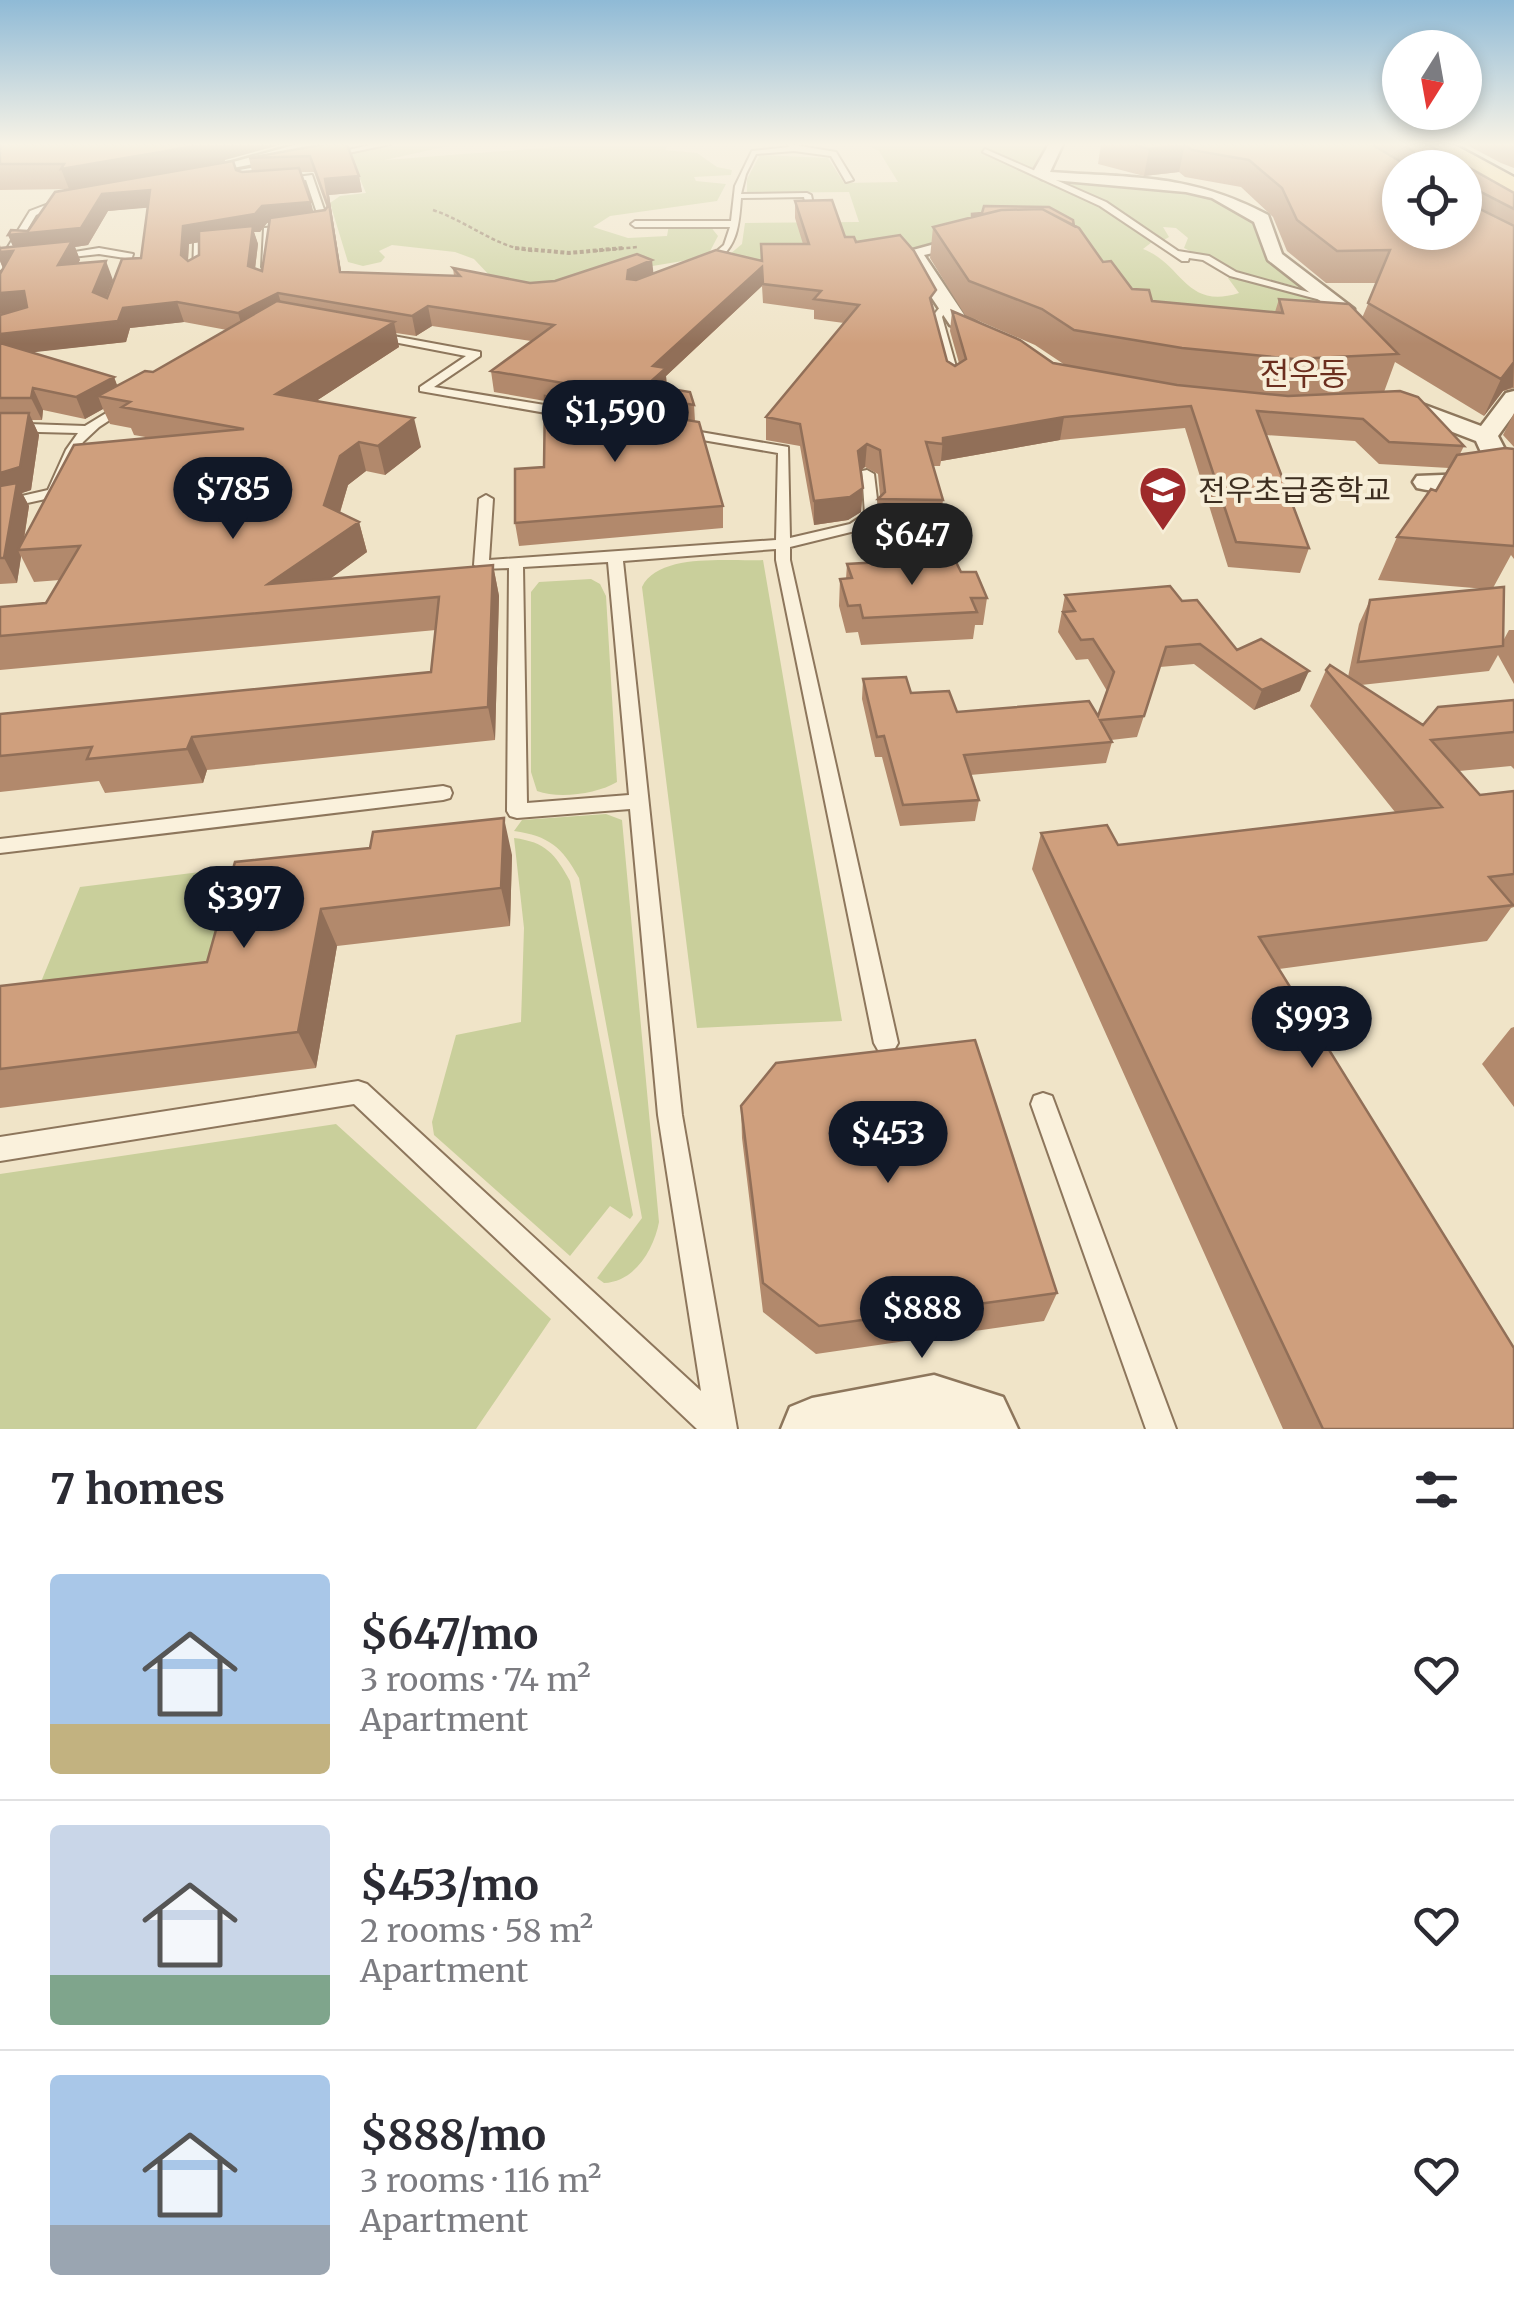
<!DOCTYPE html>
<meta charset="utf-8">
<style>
:root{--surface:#fff;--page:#f2f2f3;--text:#2b2b33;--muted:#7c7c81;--line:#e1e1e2;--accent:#111827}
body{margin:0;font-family:Merriweather,"Noto Sans KR",serif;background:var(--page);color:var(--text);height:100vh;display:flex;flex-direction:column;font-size:38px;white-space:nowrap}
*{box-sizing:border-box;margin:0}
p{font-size:32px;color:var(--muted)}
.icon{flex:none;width:55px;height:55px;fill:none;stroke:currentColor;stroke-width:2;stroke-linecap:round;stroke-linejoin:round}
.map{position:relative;height:1429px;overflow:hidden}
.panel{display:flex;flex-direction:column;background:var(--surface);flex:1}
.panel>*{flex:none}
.needle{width:65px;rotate:191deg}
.tools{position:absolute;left:1382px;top:30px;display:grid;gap:20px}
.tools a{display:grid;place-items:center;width:100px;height:100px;border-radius:50%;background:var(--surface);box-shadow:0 5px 15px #0003;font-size:50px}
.price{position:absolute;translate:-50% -85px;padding:0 22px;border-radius:35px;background:var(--accent);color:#fff;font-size:32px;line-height:65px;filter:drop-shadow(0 2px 5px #0008)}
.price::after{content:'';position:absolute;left:50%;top:60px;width:30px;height:22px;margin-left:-15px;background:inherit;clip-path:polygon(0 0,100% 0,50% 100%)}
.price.on{background:#222;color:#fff}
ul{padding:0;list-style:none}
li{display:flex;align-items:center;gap:30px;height:250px;padding:0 50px}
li+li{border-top:2px solid var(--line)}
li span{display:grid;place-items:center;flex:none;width:280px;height:200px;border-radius:10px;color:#555}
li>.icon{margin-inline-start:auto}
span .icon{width:120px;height:120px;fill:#fffc;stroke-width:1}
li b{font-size:42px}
h2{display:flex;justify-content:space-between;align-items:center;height:120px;padding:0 50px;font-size:42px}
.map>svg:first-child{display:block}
.green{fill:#c9cf9b}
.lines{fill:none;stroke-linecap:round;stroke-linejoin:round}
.service-casing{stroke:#8d765c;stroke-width:4}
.minor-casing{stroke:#8d765c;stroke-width:5}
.primary-casing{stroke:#5b4430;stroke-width:5}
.path-far1{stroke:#8d765c;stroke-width:2.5;stroke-dasharray:4 2.5;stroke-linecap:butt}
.path{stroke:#8d765c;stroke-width:4;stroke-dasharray:4 2.5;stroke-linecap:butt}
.service{fill:#faf1dc;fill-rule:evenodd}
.minor{fill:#faf1dc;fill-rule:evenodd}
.primary{fill:#f3d9a0;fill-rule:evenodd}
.wall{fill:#b2896c;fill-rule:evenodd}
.shaded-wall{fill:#916f58}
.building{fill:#cf9f7d;stroke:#916f58;stroke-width:2.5;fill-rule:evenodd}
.labels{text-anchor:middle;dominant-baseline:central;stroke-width:8;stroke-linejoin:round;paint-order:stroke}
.far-poi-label{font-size:30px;fill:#3d2e20;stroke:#f7eed8;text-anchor:start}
.far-quarter-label{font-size:32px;fill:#6b2e1e;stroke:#f7eed8}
</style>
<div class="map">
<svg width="1514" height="1429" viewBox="0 0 1514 1429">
<rect width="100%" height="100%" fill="#f0e4c8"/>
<!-- green -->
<path class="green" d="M406,144H457L385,160L595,144H668L665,150L697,153L717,167L732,170L731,175L694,177L696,181L726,184L717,201L610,216L593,227L628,238L667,236L669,225L710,226L718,236L707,257L628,270L557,294L490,276L474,259L455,252L392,245L379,251L385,257L381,262L363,266L348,262L330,203L340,196L366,193L351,158L306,160Z
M864,144H1051L1035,165L1040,180C1081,197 1119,212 1152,242L1143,249C1183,264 1185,310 1239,293L1228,278L1239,279L1331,302L1320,315L1168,316L1002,207C964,212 974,228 951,239C910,258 767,264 717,265L742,244L745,223L859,222L849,192L747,193V179L760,155L828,158L844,183L898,182L879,151Z
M1055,182L1127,183L1204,193L1256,218L1266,255L1311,290L1229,270L1184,248L1188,238L1176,228L1163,227L1169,237L1164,240L1118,210Z
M763,560L842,1021L697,1028L642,587C659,552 730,562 763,560Z
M591,579L600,584L606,596L617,782C597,794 559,799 537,791L531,772V592L539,582Z
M606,814L622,820L659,1222C654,1249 635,1282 604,1283L597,1278L642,1218L579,878C562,847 549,836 514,831L522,820Z
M514,838C546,842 555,854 570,881L633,1215L630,1219L610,1206L570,1256L434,1135L432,1122L456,1035L521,1022L524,928Z
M256,865L222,989L29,1011L80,887Z
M336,1124L551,1319L476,1429H0V1174Z"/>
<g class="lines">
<!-- service casing -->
<g class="service-casing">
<path id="service" d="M375,144H391L329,157L325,155Z
M788,144L836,152L853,180L846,182L831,156L794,151L756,154L746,174L741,194L807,193L811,195L813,204L806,206L804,197L741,198C739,227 737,251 709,265L704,262L724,245L730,227H635L631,224L635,221H731L735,186L752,151L789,147Z
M985,149L1106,202L1178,251L1209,256L1236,272L1337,300L1332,303L1230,276L1203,260L1189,258L1188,261H1182L1100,206L983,152Z
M277,163L274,167L216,177L212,175Z
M312,175L329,224L328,226L317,228L313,225L320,222L306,180L278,182L274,180Z
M59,200L66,202L36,215L5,267L0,270V260L30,211Z
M294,226V230L271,232L270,265L262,267L264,228Z
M223,240V244L201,246V274L193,276L194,242Z
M99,248L133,254L124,283L116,281L125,258L99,254L54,259L50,256Z
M945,301L950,304L942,317L960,381L954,384L948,381L932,317Z
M377,333L480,352V356L434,387L569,409L575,413L569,417L420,391V387L466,356L373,338V334Z
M121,404L131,406L99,427L83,442L59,496L0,509V501L48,490L66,450L78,433L0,431V423L85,426Z
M683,429L788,447L790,538L850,524L865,514L862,471L867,470L874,474L879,516L859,530L790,547V560L898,1043L894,1050L886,1053L878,1050L874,1043L776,560V549L623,561L682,1115L737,1429H697L354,1104L0,1161V1137L358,1081L367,1084L701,1391L658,1115L630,809L517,818L510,816L507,811L509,568L481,569L474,565L479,499L486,495L493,499L489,560L776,540L778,453L679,436L677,433ZM608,562L629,795L527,803L523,567Z
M443,786L450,788L452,793L450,798L443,800L0,853V839Z
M1043,1093L1052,1096L1055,1104L1176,1429H1146L1031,1104L1034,1096Z"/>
</g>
<!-- minor casing -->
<g class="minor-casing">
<path id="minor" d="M298,144H317L299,155L233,168L226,164Z
M1049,144H1063L1050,172C1135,178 1191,174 1268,215L1282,254L1354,309L1344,320L1301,325V317L1332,310L1268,260L1254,222L1212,198L1186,192L1042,179L1033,172Z
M975,233L984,238L981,242L924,255L965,316L996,334V342L989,344L950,325L902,253Z
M1514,391V414L1498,436L1511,461C1491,492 1451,496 1417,488L1413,482L1417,476L1467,474L1485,461L1476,441L1390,408V398H1406L1481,426L1506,393Z
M934,1375L1003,1397L1018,1429H781L790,1407L812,1398Z"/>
</g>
<!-- primary casing -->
<g class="primary-casing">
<path id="primary" d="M1425,144H1453L1514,177V194Z"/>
</g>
<!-- path-far1 -->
<path class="path-far1" d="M433,210C469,222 498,249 534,251
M594,251L638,247"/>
<!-- path -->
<path class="path" d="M515,248L569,253L623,248"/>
<!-- service -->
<use href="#service" class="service"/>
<!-- minor -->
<use href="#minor" class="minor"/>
<!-- primary -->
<use href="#primary" class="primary"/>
</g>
<!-- wall -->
<path class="wall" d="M0,144L225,160V162L236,170L242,172H252L249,158L311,147V144L359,176L362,192L329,195L341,272L454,276L453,268L530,283L653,274L761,261L803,244L795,218V201L845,237L856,242L933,309L947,361L955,366L959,363L950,331L952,311L1053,363L1065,365L1035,345L965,315L930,258L933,227L1074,226L1103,262L1132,289L1152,301L1275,312L1279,299L1362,318L1377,283H1326L1287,251L1273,217L1241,187L1185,177L1179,172L1144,176L1098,164L1101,144H1427L1514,193V388L1503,391L1484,416L1395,362L1384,392L1464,446L1460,454L1514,449V559L1511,555L1493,588L1503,641L1509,630H1514V684L1498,655L1489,671L1361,685L1423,725L1514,700V769L1511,766L1459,771L1480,795L1514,791V907L1511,908L1487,941L1279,969L1514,1429H1283L1032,869L1041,833L1118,845L1395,812L1310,706L1326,670L1348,677L1359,624L1370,600L1486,589L1378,580L1397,537L1436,491L1449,468L1379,464L1355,441L1266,435L1309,548L1300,573L1228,567L1185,428L1060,440L941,461L940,466H933L943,500L940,524L876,523L878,499L880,496L878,474L865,467L860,471L863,488L861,512L848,520L814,525L800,446L766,440V417L844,323L814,319V310L763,303L762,286L666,376L667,388L694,405L695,421L723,506V528L519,546L515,523L544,467L545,401L494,392L491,371L531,341L432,326L416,336L396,333L399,347L316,401L421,447L385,475L366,471L348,485L340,513L359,522L367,552L330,579L493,565L499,596L495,740L207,770L203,783L105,793L99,781L0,792V714L431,672L436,630L0,670V607L46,603L60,580L34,582L21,556L17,583L0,584V315L6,313L3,268L0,261V245L1,248L13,247L69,189L0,190ZM301,172H314L327,208L325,210L313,212ZM148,207L141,258L107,298H106L113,280L78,263L80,260L75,247L88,245L108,211ZM267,223H269L262,271L255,269L258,244L254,232H260ZM199,242V255L188,261L189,244ZM184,322L227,330L153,372L117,386L114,377L31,352L126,342L130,328ZM103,409L110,424L131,428L134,435L151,438L24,540L29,506L22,493L31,490L39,435L32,420H42L43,410L85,419Z
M1465,144H1514V168L1501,163Z
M1514,413V447L1503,435Z
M847,564L961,572L987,598L983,625H975L973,639L861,645L858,632L846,633L839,606L840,579H846Z
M1065,595L1182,601L1237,650L1300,691L1254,710L1194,664L1160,667L1137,737L1111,740L1112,742L1106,763L970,775L979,800L975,821L900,826L882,757H875L862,699L863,679L911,693L957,712L1098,716L1107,691L1088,659L1076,660L1058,632Z
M512,855L510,926L337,946L316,1068L0,1108V986L207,962L235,862Z
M1514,1027V1107L1482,1064L1511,1028Z
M741,1106L1057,1293L1044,1321L816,1354L763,1312L742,1138Z"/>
<!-- shaded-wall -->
<path class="shaded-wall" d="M207,144H283L225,160L224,167L71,194L61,169Z
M1185,145L1179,172L1144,176L1149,149Z
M359,176L362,192L329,195L344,291L340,272L325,179Z
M150,190L156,207L108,211L88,245L75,247L80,260L66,284L16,254L8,235L81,228L102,194Z
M311,202L315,219L267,223L260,232H254L258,244L253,285L248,266L252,233L189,244L187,274L181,255L183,226L262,206Z
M0,245V252L13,251L4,271L0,261Z
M652,260L654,278L630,289L627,279L628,270Z
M106,261L113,280L100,312L93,292Z
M762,267V286L666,376L667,389L647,385L653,366Z
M24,291L33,311L0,314V293Z
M278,293L284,312L244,333L238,313Z
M177,302L184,322L130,328L126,342L0,356V334L123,308Z
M428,306L432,326L416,336L412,316Z
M394,322L399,347L284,422L276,394Z
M1514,362L1513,387L1503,391L1484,416L1501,379Z
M114,377L122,398L98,396L103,409L85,419L76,397Z
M33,388L43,410L42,420L31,398Z
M29,413L39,435L31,490L22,493L29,506L22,550H18L21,557L17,583L4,558L0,500V473Z
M1064,417L1060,440L941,461L943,438Z
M414,418L421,447L385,475L378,446Z
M359,442L366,471L348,485L333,535L324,505L340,456Z
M867,444L865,467L856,474L858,451Z
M863,488L861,512L848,520L814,525V501Z
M359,522L367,552L287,610L268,584Z
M493,565L499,596L495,740L488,707Z
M1309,671L1300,691L1254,710L1262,690Z
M192,737L207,770L203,783L187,749Z
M504,818L512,855L510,926L501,888Z
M321,909L337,946L316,1068L298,1032Z"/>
<!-- building -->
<path class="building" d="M0,144H207L61,169L64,164H0Z
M325,144H347L359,176L325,179L340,272L460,276L453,268L530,283L555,281L637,254L652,260L628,270L627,279L636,280L716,250L762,261L761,244H809L795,201L832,200L845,237H854L856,242L900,235L914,251L936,290L930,298L947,361L955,366L966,359L952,311L1020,340L1053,363L1177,385L1288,396L1400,391L1418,397L1464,446L1389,442L1363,419L1257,411L1309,548L1236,542L1191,406L1064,417L943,438V444L926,442L943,500L878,499L885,492L880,450L867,444L858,451L863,488L850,497L814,501L800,424L766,417L859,305L814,299L821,291L763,284L762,267L653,366L666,368L647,385L690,392L694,405L491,371L554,325L428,306L412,316L278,293L238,313L177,302L123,308L118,321L0,334V315L27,307L24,291L0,293V274L13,251L0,252V248L72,241L58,265L106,261L93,292L107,298L122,259L141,258L150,190L102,194L81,228L8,235L11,230L28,231L55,192L233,161L236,170L242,172L299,168L311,202L262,206L255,214L183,226L181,255L188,261L199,255V231L253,226L248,266L262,271L270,218L325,210L328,206L310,156L249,158Z
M1130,144H1371L1408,166H1413L1414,152L1401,144H1427L1514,193V209L1475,189L1472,205L1514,226V362L1501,379L1368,303L1390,250L1337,251L1297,220L1282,188L1249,160L1192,150L1185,145L1149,149ZM1400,168H1465V232H1400Z
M984,206L1049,207L1073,220L1074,226L1042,209L1001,210L972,217V214L982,213Z
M1042,209L1079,228L1103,262L1111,261L1132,289L1149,290L1152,301L1283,313L1279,299L1349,304L1398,354L1294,359L1182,348L1074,330L1042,309L969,281L933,227L1001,210Z
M277,301L394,322L276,394L414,418L378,446L359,442L340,456L324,505L359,522L268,584L493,565L488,707L192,737L187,749L87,759L92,747L0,756V714L431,672L439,597L0,636V607L46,603L80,546L18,550L74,445L244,429L122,407L130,402L98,396L145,371L153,372Z
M0,343L114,377L76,397L33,388L31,398H0Z
M545,396L699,422L723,506L515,523V469L544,467Z
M0,413H29L20,467L0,473Z
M1505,448L1514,449V546L1397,537L1431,489L1436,491L1457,455Z
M17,483L4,558H0V486Z
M954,558L961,572H976L987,598H971L977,612L863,618L860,605L848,606L840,579L852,578L847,564Z
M1170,586L1182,601L1197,600L1237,650L1261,639L1309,671L1262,690L1200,644L1166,647L1144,716L1100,720L1112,742L964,755L979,800L903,805L884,736L877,737L863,679L906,677L911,693L949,691L957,712L1089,701L1098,716L1114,672L1093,639L1081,640L1063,612L1075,611L1065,595Z
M1504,587L1503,646L1358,662L1370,600Z
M1330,665L1423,725L1438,707L1514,700V732L1431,740L1480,795L1514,791V874L1489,877L1513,905L1259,937L1514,1348V1429H1323L1041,833L1107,825L1118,845L1442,807L1326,670Z
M504,818L501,888L321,909L298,1032L0,1069V986L207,962L235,862L370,848L373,832Z
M975,1040L1057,1293L819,1326L763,1283L741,1106L776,1063Z"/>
<!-- sky -->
<linearGradient id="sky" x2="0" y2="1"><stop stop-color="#8fbad6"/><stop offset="0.42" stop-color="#f8f3e6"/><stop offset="1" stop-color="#f8f3e6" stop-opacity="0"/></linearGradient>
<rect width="1514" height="344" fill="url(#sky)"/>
<!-- icons -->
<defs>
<g id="school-pin" transform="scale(2.5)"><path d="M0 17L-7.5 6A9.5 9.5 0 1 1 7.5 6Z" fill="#9e2a2b" stroke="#f7eed8"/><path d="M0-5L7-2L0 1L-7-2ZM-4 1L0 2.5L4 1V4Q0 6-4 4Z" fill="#fff"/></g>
</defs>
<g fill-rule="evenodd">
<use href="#school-pin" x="1163" y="490"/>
</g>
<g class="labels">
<!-- far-poi labels -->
<g class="far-poi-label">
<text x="1198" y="490">전우초급중학교</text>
</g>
<!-- far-quarter labels -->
<g class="far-quarter-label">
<text x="1304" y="374">전우동</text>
</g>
</g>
</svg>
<div class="tools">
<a><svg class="needle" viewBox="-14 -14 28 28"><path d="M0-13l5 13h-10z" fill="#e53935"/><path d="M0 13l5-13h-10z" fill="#7c7c81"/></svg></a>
<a><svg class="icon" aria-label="locate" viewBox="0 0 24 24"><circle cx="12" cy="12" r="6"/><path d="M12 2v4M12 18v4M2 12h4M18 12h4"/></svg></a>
</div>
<b class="price" style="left:615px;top:465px">$1,590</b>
<b class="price" style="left:233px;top:542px">$785</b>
<b class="price on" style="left:912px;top:588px">$647</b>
<b class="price" style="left:244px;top:951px">$397</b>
<b class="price" style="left:1312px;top:1071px">$993</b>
<b class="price" style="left:888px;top:1186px">$453</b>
<b class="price" style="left:922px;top:1361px">$888</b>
</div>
<section class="panel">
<h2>7 homes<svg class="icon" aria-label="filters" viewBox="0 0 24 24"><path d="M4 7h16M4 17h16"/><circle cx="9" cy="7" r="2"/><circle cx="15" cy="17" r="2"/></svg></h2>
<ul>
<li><span style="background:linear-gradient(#a9c7e8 75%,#c2b280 0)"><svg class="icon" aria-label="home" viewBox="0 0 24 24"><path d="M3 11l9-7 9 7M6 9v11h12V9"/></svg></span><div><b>$647/mo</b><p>3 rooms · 74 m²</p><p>Apartment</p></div><svg class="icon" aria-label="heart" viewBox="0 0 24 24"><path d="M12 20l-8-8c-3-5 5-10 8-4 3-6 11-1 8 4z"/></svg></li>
<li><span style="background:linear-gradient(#c9d6e8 75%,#7fa58c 0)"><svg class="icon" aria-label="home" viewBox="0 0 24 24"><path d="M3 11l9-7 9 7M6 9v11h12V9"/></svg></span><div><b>$453/mo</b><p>2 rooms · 58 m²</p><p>Apartment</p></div><svg class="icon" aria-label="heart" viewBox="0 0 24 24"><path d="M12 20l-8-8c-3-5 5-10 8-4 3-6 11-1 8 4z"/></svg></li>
<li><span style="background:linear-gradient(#a9c7e8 75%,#9aa5b1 0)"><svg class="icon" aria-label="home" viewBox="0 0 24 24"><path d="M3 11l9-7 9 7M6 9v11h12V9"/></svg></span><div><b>$888/mo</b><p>3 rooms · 116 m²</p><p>Apartment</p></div><svg class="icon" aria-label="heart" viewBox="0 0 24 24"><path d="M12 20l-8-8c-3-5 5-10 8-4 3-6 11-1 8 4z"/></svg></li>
</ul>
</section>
